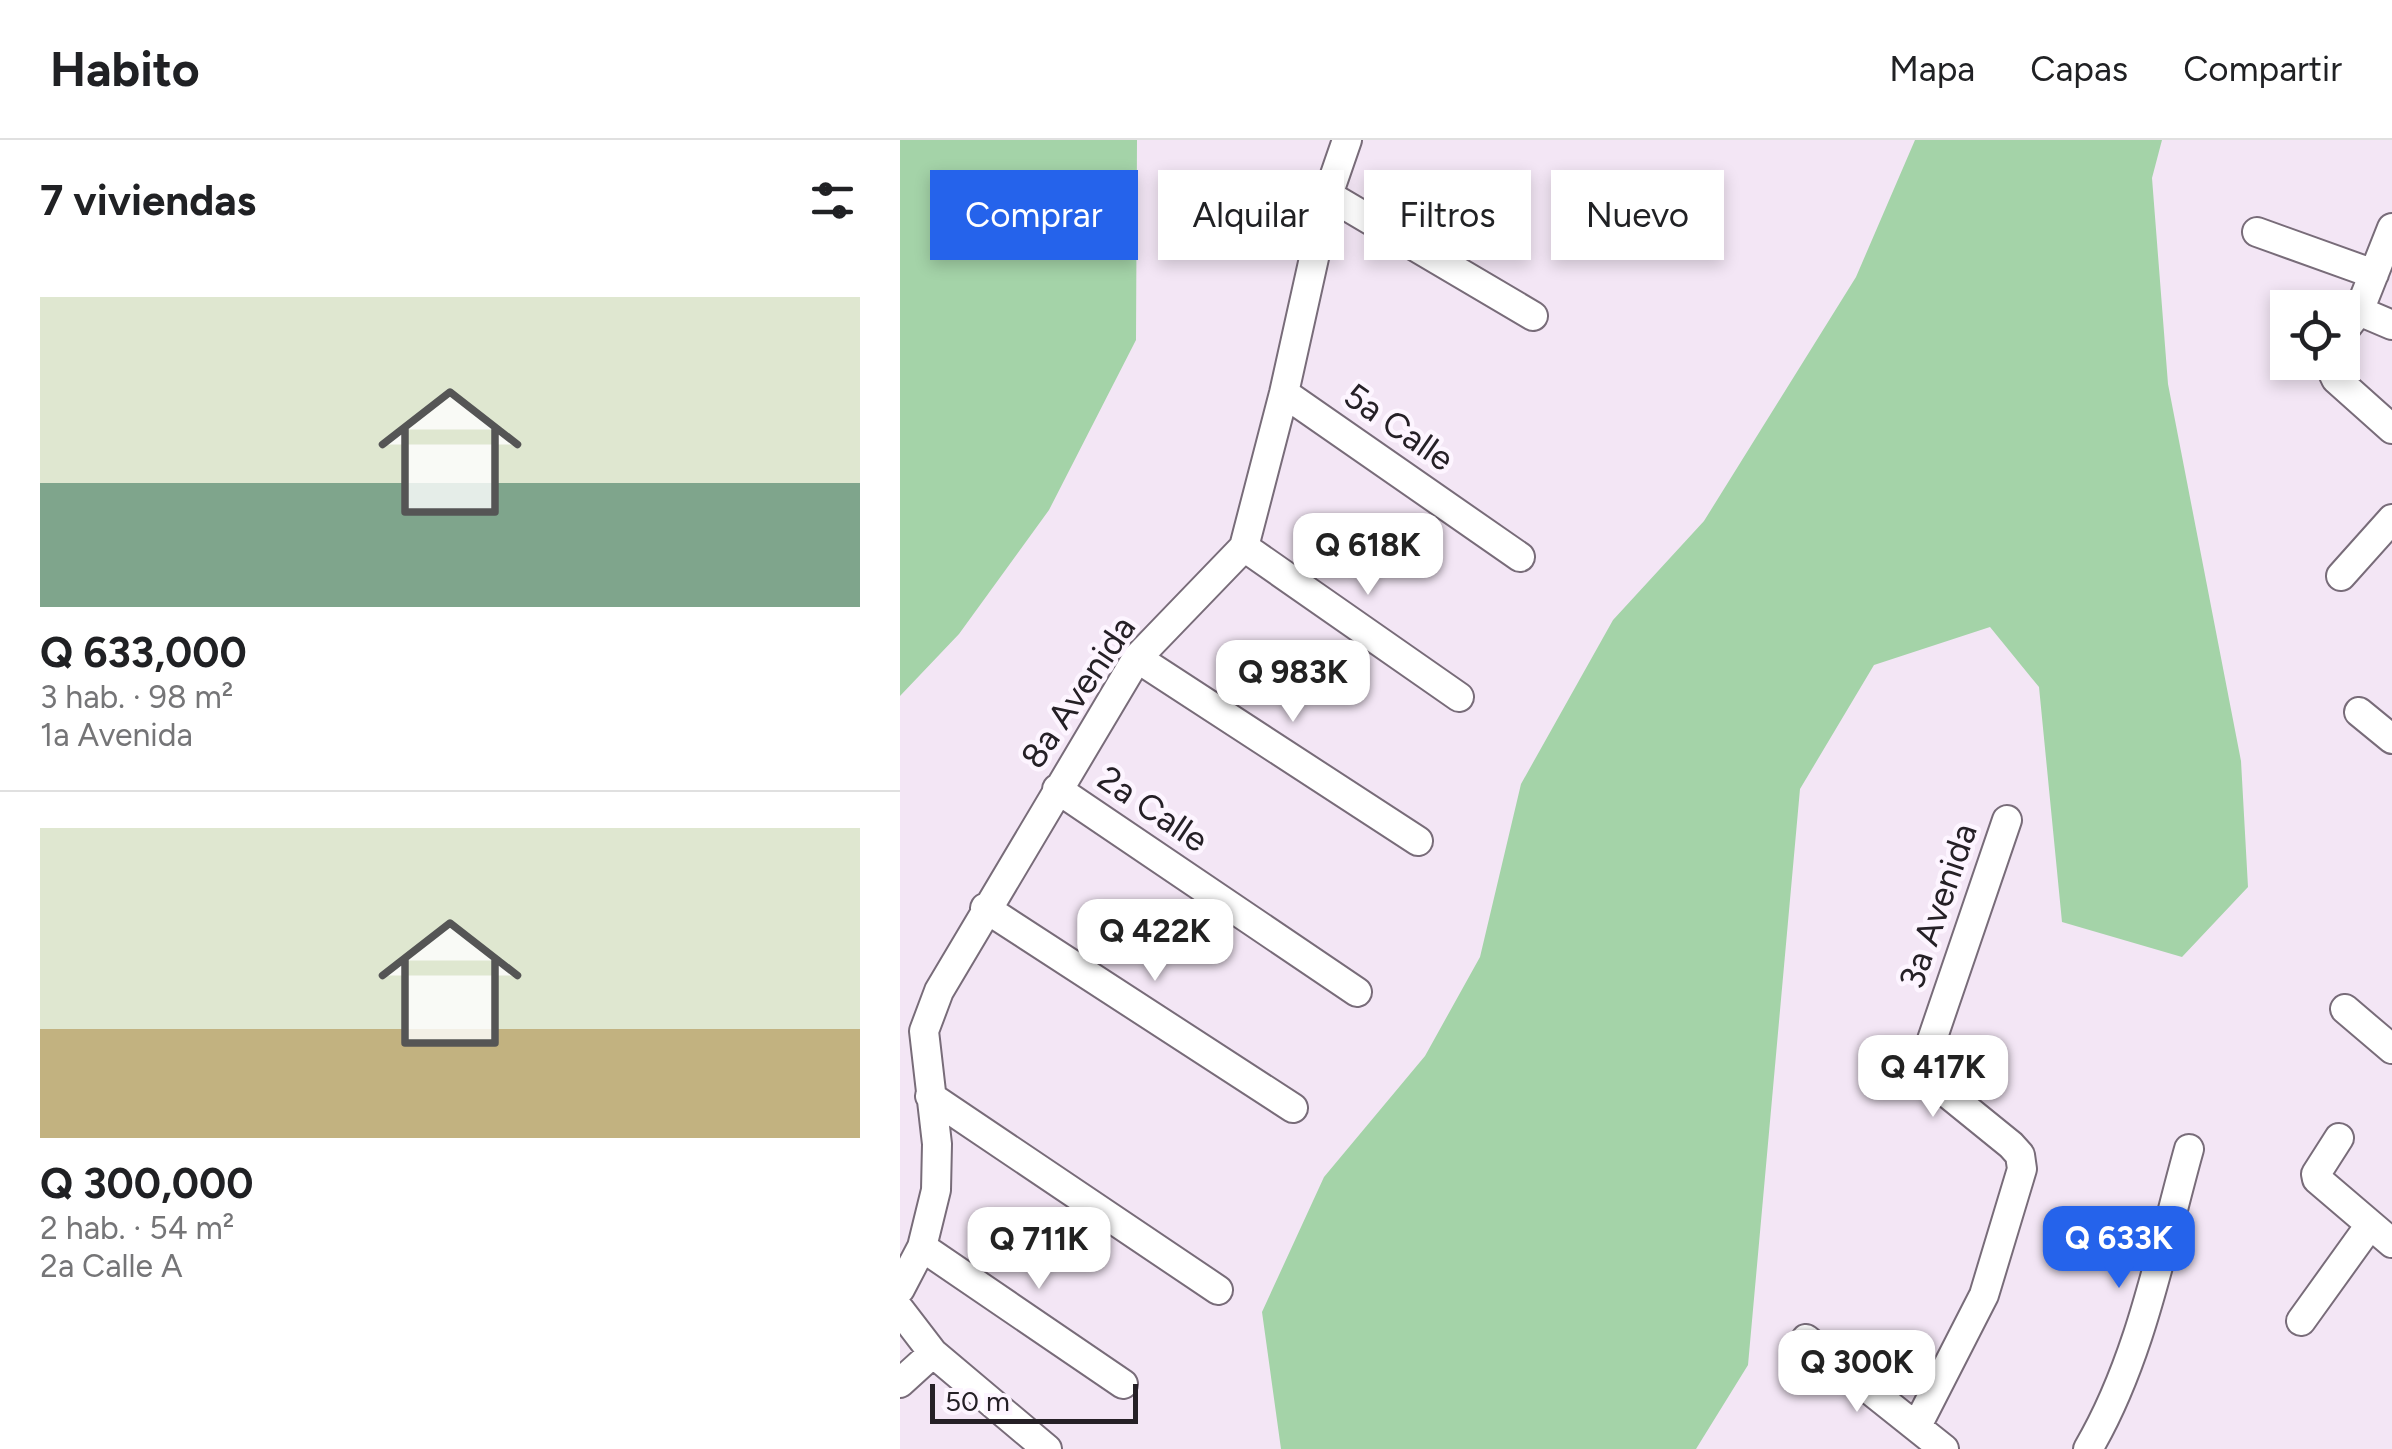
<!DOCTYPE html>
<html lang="es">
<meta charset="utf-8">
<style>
:root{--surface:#fff;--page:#f2f2f2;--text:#202124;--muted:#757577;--line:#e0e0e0;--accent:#2563eb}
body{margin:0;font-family:Figtree,sans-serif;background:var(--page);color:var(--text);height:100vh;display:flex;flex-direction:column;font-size:38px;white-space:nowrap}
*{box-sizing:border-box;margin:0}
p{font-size:32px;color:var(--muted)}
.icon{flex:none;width:55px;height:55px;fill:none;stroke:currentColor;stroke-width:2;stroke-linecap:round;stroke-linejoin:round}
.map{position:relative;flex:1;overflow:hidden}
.side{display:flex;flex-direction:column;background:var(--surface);width:900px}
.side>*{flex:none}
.guide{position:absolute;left:30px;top:30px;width:950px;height:90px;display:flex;gap:20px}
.buttons{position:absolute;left:1370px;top:150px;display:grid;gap:20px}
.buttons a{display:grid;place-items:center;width:90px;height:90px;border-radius:0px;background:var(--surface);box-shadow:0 5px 15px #0003;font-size:50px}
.scale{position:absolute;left:30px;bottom:25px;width:208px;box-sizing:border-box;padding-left:10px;border:5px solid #252026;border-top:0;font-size:28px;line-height:35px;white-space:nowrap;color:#252026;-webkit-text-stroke:8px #fdf5ff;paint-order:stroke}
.price{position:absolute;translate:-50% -85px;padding:0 22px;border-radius:20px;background:#fff;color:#222;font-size:32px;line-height:65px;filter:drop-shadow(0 2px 5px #0008)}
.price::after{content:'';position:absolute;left:50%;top:60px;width:30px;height:22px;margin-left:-15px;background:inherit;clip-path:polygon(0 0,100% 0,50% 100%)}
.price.active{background:var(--accent);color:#fff}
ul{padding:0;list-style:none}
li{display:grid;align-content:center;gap:20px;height:530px;padding:0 40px}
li+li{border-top:2px solid var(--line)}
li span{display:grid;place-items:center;height:310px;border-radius:0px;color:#555}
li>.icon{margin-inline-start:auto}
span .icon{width:180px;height:180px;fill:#fffc;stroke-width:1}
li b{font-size:42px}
h2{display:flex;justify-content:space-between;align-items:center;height:120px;padding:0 40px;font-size:42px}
.pill{padding:0 35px;border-radius:0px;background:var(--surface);box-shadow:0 5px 15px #0003;font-size:35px;line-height:90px}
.pill.active{background:var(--accent);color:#fff}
header{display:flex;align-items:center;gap:60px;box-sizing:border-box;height:140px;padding:0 50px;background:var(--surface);border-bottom:2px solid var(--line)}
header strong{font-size:48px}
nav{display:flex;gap:55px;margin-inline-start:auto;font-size:35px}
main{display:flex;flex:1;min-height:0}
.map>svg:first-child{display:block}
.green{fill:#a4d3a8}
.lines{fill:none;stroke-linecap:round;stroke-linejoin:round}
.minor-casing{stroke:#786c79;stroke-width:32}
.minor{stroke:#fff;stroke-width:28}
.labels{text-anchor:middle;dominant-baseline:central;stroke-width:9;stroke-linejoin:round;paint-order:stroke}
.street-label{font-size:35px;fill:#252026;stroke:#fdf5ff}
</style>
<header>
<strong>Habito</strong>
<nav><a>Mapa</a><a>Capas</a><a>Compartir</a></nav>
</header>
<main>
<section class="side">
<h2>7 viviendas<svg class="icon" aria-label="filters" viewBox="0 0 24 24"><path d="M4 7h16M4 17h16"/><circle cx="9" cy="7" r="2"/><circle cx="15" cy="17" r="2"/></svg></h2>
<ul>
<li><span style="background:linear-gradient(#dfe7d0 60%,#7fa58c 0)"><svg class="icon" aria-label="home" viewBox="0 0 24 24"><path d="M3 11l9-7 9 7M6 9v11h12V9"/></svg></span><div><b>Q 633,000</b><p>3 hab. · 98 m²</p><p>1a Avenida</p></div></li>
<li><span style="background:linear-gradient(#dfe7d0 65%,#c2b280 0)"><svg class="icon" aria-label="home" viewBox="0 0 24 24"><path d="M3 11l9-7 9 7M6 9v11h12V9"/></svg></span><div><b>Q 300,000</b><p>2 hab. · 54 m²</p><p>2a Calle A</p></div></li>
</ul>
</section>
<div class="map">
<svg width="1492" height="1309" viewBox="0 0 1492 1309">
<rect width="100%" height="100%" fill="#f3e6f5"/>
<!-- green -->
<path class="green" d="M0,0H237L236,200L149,370L59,494L0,556Z
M1015,0H1262L1252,38L1268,244L1341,621L1348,747L1282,817L1162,782L1139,547L1090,487L974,525L900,649L848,1225L796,1309H381L362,1172L424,1037L525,916L580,817L621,644L713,480L804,381L956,137Z"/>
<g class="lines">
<!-- minor casing -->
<g class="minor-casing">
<path id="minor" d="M428,55L633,176
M1357,92L1474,134
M1459,171L1492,185
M1442,193L1459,171L1492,88
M1428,222L1436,239L1492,289
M384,253L620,417
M344,407L559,557
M1441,436L1492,379
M237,518L518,701
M1459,572L1492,599
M157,649L457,852
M85,768L393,968
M1445,869L1492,909
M30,956L318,1150
M1439,998L1416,1034L1417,1039L1492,1103
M22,1107L223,1244
M0,1149L22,1107L36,1050L37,1004L24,891L39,851L237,518L344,407L384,253L428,55L447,0
M0,1170L33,1213L147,1309
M1401,1181L1470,1085
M906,1199L1044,1309
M0,1243L33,1213
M1017,1286L1084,1155L1122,1029L1120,1015L1111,1005L1021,932L1107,680
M1188,1309C1241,1219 1261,1109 1289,1009"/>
</g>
<!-- minor -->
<use href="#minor" class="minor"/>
</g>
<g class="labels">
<!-- street labels -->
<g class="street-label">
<text transform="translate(499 287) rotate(35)">5a Calle</text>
<text transform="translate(178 552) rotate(-56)">8a Avenida</text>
<text transform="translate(253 669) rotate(34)">2a Calle</text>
<text transform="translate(1038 766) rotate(-71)">3a Avenida</text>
</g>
</g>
</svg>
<div class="buttons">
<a><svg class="icon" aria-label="locate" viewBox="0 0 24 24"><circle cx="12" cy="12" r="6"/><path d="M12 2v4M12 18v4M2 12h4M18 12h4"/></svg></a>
</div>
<div class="scale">50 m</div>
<b class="price" style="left:468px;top:458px">Q 618K</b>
<b class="price" style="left:393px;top:585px">Q 983K</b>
<b class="price" style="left:255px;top:844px">Q 422K</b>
<b class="price" style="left:1033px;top:980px">Q 417K</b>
<b class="price active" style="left:1219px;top:1151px">Q 633K</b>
<b class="price" style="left:139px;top:1152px">Q 711K</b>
<b class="price" style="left:957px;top:1275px">Q 300K</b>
<div class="guide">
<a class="pill active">Comprar</a>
<a class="pill">Alquilar</a>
<a class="pill">Filtros</a>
<a class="pill">Nuevo</a>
</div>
</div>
</main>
